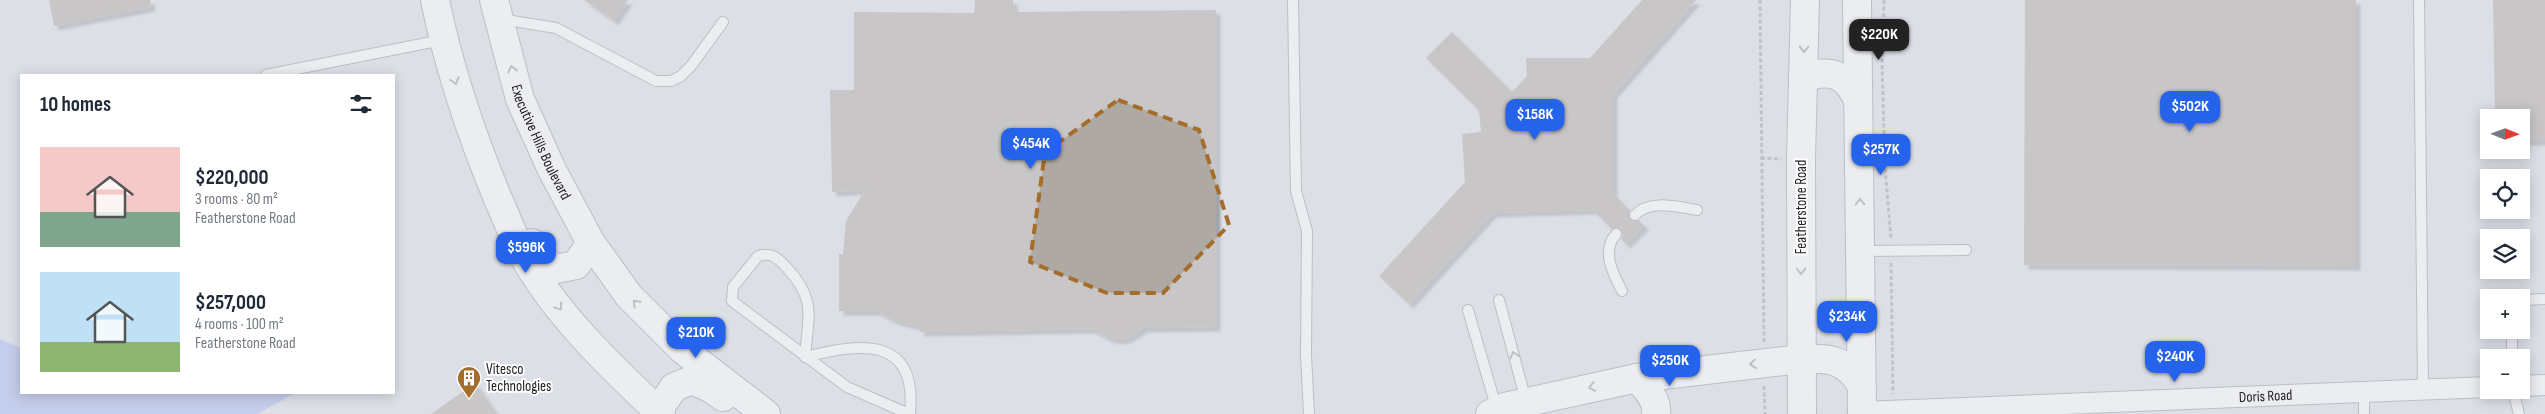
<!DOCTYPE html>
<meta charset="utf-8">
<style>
:root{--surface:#fff;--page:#f6f6f7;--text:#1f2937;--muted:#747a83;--accent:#2563eb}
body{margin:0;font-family:"Sofia Sans Condensed",sans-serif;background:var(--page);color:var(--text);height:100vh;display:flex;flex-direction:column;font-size:19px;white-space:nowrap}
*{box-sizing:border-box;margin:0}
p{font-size:16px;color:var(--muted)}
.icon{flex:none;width:28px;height:28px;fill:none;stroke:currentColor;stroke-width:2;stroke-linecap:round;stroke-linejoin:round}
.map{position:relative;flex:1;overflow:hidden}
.drawer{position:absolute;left:20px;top:74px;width:375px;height:320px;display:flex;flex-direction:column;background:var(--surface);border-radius:0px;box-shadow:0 2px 12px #0003}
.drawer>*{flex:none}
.needle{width:32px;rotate:91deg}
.buttons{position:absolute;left:2480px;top:109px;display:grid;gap:10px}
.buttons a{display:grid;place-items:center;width:50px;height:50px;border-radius:0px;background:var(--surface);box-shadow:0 2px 12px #0003;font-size:25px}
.price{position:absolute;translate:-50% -42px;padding:0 11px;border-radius:10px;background:var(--accent);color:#fff;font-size:16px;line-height:32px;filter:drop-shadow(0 1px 2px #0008)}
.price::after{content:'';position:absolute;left:50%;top:30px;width:15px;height:11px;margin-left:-8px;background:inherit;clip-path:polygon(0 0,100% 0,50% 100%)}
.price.active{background:#222;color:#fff}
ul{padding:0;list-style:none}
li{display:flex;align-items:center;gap:15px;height:125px;padding:0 20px}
li span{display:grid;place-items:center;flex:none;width:140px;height:100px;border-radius:0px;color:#555}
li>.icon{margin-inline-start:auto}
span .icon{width:60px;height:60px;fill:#fffc;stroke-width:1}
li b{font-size:21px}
h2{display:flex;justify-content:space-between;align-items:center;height:60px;padding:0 20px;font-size:21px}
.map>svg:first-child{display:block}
.green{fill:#a8b9f4}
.building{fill:#afa9a3;filter:url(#shadow)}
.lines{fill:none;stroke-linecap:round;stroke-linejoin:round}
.lane-casing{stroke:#96989f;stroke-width:12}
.street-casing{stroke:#96989f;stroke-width:22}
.secondary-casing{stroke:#96989f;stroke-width:30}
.path{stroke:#9fa1a7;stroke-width:3;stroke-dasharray:4 2.5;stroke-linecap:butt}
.lane{stroke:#fff;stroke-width:10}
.street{stroke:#fff;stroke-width:20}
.secondary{stroke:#fff;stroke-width:28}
.oneway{stroke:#9c9c9d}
.marked{fill:none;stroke:#a56d2a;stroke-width:4;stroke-dasharray:10 6;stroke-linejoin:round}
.labels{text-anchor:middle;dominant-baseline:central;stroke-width:4;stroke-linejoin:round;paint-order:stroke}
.street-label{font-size:15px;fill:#222326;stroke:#fff}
.poi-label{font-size:15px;fill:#222326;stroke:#fff;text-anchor:start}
</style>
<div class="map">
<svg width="2545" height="414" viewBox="0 0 2545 414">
<defs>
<filter id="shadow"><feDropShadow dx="4.5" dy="4.5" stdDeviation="1" flood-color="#0004"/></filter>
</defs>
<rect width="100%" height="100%" fill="#dcdfe6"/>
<!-- green -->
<path class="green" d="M0,339L21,348V392L295,393L257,414H0Z"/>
<!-- building -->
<path class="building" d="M49,0H150L151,7L54,26Z
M584,0H628L614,21Z
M975,0H1013L1014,12L1216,10V327L1143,328L1128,338L1118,340L1108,338L1091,329L920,332V327L893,320L876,311H839V254H843L846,221L865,190L832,192L830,90H854V12L974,13Z
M1642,0H1696L1613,94V193L1630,211V220H1639L1644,226L1626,244L1621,239L1623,234L1620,229H1612L1593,210L1492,213L1409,304L1379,276L1465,182L1462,134L1481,132L1479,110L1426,58L1452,32L1512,92L1527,76L1526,58H1590Z
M2025,0H2356V266L2024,265Z
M2493,0H2545V141H2521V118H2495Z
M475,383L497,414H431Z"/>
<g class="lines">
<!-- lane casing -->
<g class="lane-casing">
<path id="lane" d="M1293,0L1296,191L1307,231L1306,355L1309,414
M2419,0L2423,389
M500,19L556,28L656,81H671L681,76L691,66L723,22
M266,75L442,40
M1635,215C1650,199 1677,207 1697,210
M1616,234C1601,251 1613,274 1622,291
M1861,251L1966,250
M1499,300L1526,401
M2521,300L2545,299
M1468,310L1497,410
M2512,330V358
M805,357C808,317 817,300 787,268C778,258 772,252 758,256L733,287L732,301L847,387L909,414
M805,357C860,343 918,335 910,414
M2513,390L2519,414
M2364,392V414"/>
</g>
<!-- street casing -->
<g class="street-casing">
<g id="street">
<path d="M2521,386L2545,385"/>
<path id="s1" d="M1862,412L2489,387"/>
</g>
</g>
<!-- secondary casing -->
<g class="secondary-casing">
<g id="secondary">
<path d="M435,0C449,69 471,134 498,199C506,216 512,234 521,251C552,311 612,368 661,414"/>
<path id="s2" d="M494,0L520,99L552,170L591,243L629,296L683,350L766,414"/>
<path d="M1857,0L1862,414"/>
<path d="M1803,78C1830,68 1847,74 1858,101"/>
<path d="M532,243L539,257L556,269L576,265L591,243"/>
<path d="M1637,378C1646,388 1658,400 1656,414"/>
<path d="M658,411L674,387L692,380L710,388L723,397"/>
<path d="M1490,414L1505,407L1637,378L1801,359C1830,358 1846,359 1862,386"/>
<path d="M1802,414L1801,159L1805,0"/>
</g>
</g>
<!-- path -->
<path class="path" d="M1760,0L1764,342
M1884,0L1882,62L1885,167L1891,239
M1761,158L1781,159
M1891,263L1893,394
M1764,386L1765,414"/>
<!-- lane -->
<use href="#lane" class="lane"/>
<!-- street -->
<use href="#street" class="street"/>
<!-- secondary -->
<use href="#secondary" class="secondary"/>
</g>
<!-- one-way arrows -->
<defs><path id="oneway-chevron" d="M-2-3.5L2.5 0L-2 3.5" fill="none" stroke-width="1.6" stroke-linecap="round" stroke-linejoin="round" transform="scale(1.25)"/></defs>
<g class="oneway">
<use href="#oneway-chevron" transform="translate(1804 49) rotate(92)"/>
<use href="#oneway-chevron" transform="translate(512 69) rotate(-104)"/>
<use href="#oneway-chevron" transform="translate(455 81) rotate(74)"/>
<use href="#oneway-chevron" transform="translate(1860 202) rotate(-91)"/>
<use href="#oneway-chevron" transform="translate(1801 271) rotate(90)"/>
<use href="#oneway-chevron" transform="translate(636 303) rotate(-135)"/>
<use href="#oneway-chevron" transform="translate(559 307) rotate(56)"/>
<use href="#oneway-chevron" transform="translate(1514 355) rotate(-105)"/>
<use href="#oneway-chevron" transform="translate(1753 364) rotate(174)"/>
<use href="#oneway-chevron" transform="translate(1592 387) rotate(169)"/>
</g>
<!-- marked area -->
<path d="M0 0H2545V414H0ZM1118,100L1199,130L1229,225L1163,293H1107L1030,262L1045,152Z" fill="#dcdfe6" fill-opacity=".55" fill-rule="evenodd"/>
<path class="marked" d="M1118,100L1199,130L1229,225L1163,293H1107L1030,262L1045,152Z"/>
<!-- icons -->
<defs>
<g id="building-pin" transform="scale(1.25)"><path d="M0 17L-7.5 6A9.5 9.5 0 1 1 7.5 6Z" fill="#a56d2a" stroke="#fff"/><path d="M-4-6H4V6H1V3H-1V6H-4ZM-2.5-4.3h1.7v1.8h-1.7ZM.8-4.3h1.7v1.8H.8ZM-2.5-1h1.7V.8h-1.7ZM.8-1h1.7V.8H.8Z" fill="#fff"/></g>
</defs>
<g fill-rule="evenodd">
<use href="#building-pin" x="469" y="378"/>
</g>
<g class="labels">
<!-- street labels -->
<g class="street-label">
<text stroke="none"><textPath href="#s2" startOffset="150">Executive Hills Boulevard</textPath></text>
<text transform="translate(1801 207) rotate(-90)">Featherstone Road</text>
<text stroke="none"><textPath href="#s1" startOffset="404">Doris Road</textPath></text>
</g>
<!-- poi labels -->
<g class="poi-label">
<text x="486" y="369">Vitesco<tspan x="486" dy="17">Technologies</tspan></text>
</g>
</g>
</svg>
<div class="buttons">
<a><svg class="needle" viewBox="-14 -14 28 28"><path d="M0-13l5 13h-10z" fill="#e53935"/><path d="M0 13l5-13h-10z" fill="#747a83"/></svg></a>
<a><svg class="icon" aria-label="locate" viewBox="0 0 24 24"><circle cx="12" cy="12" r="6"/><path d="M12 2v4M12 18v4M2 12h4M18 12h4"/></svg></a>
<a><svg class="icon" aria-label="layers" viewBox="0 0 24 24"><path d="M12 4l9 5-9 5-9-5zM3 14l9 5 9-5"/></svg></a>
<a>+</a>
<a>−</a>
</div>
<b class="price active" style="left:1879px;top:61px">$220K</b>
<b class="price" style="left:2190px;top:133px">$502K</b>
<b class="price" style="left:1535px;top:141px">$158K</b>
<b class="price" style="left:1031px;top:170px">$454K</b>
<b class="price" style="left:1881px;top:176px">$257K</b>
<b class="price" style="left:526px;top:274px">$596K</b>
<b class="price" style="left:1847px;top:343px">$234K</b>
<b class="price" style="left:696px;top:359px">$210K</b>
<b class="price" style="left:2175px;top:383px">$240K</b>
<b class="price" style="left:1670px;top:387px">$250K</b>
<section class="drawer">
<h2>10 homes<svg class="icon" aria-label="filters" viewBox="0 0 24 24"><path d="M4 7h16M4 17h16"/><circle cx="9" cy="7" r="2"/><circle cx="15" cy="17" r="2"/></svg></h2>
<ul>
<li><span style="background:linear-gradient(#f6c9c9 65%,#7fa58c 0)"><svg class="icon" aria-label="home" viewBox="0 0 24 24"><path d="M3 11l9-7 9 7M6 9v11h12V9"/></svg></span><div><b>$220,000</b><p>3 rooms · 80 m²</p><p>Featherstone Road</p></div></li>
<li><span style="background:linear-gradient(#bfe0f5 70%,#8fb573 0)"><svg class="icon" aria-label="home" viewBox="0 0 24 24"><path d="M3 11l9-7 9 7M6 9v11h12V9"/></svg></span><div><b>$257,000</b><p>4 rooms · 100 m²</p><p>Featherstone Road</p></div></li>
</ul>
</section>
</div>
